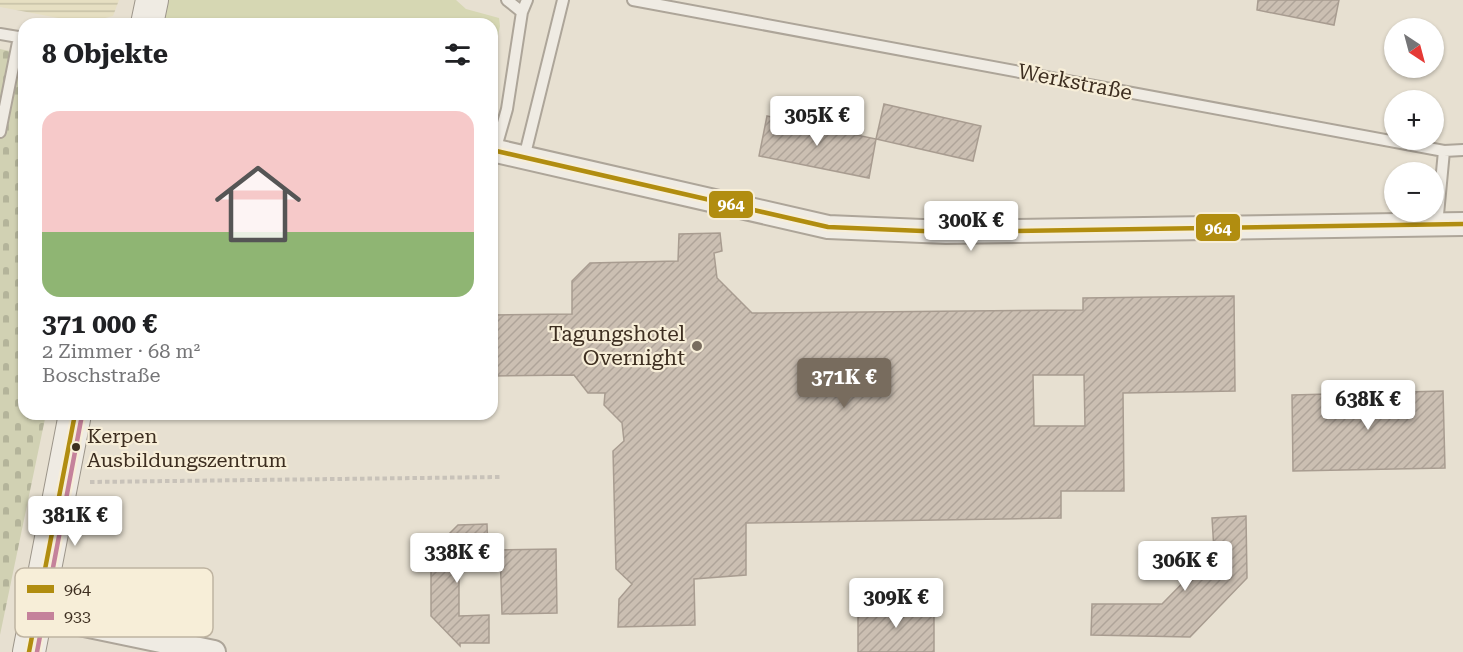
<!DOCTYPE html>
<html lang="de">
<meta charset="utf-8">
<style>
:root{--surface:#fff;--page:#f2f2f2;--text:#202124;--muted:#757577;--accent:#786c5e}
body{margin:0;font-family:"Roboto Serif",serif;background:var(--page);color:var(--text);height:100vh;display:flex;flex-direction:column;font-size:22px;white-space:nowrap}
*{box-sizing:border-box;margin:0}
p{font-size:20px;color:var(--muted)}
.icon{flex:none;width:33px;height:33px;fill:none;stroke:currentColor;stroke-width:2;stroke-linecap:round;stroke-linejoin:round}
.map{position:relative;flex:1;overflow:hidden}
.panel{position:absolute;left:18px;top:18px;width:480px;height:402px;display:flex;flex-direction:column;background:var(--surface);border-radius:18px;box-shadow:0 2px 4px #0004}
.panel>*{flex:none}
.needle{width:39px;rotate:144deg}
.fabs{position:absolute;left:1384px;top:18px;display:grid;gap:12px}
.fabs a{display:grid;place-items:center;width:60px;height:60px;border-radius:50%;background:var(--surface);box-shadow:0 2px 4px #0004;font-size:30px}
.price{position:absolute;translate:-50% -51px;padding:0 14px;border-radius:6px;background:#fff;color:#222;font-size:20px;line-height:39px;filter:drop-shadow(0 2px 3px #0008)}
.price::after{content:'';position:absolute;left:50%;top:36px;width:18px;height:14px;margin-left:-9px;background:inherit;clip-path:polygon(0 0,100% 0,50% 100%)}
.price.selected{background:var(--accent);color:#fff}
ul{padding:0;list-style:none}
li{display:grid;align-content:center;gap:12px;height:318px;padding:0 24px}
li span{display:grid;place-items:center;height:186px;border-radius:18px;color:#555}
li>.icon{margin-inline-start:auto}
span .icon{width:108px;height:108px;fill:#fffc;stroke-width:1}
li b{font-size:26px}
h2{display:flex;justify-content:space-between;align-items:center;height:72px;padding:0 24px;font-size:26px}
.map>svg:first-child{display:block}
.farmland{fill:url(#farmland-rules)}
.green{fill:#d6d7b3}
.cemetery{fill:url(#cemetery-stones)}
.building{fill:url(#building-hatch);stroke:#a89c90;stroke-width:1.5;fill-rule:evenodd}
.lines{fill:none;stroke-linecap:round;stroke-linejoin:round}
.lane-casing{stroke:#ada599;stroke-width:14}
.street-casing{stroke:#ada599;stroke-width:26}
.secondary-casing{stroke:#9c958a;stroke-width:34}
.path{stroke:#c8c2b9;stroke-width:4;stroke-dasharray:4.5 3;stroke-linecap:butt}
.lane{stroke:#efebe3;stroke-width:10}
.street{stroke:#efebe3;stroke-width:22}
.secondary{stroke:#efebe3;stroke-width:32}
.bus-1-casing{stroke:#f7eed8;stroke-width:9}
.bus-2-casing{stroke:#f7eed8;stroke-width:9}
.bus-1{stroke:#b18d10;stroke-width:4.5}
.bus-2{stroke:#c5829b;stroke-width:4.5}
.poi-dot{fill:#786c5e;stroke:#f7eed8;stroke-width:2}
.bus-dot{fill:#3d2e20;stroke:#f7eed8;stroke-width:2}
.labels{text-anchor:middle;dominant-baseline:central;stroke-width:4.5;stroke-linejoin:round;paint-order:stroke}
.bus-label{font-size:20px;fill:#3d2e20;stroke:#f7eed8;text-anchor:start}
.street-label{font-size:21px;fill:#3d2e20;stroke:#f7eed8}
.poi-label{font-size:21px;fill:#3d2e20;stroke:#f7eed8;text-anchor:end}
.key{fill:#f7eed8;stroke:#bfb4a1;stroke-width:1.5}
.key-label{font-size:16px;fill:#3d2e20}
.line-badge{stroke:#f7eed8;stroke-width:2}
.badge-label{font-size:16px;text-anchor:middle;font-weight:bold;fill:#fff}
</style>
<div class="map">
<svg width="1463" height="652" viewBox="0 0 1463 652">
<defs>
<pattern id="farmland-rules" width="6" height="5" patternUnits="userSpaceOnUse" patternTransform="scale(1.5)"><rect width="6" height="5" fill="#e6dfc2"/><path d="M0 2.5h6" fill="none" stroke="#c6c0a6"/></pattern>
<pattern id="cemetery-stones" width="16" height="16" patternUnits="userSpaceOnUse" patternTransform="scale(1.5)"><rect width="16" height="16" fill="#d1d1b3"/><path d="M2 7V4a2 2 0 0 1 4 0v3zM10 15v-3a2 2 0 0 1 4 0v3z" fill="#b4b49a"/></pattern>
<pattern id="building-hatch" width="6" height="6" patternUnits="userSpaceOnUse" patternTransform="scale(1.5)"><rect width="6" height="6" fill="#cbbfb2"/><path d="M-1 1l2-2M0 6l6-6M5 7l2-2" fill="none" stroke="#afa499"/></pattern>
</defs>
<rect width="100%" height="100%" fill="#e7e0d1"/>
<!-- farmland -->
<path class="farmland" d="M0,0H119L113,16L85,23L0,7Z"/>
<!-- green -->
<path class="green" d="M165,0H456L466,9L499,18L500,26L492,66V24H167L163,10Z"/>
<!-- cemetery -->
<path class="cemetery" d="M0,49L24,54V414H46L0,635Z"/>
<!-- building -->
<path class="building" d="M1258,0H1339L1334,25L1257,10Z
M884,104L981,126L973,161L876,139Z
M767,116L876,139L869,178L759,156Z
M720,233L722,251L714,253L717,278L752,313L1083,310V298L1234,296L1235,391L1123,393L1124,491H1061V518L746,523V575L694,579L695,625L618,627L619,599L632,584L616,569L613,451L624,441L622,423L604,405L605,393H588L574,375L492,376V315L572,314V281L590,263L678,261L679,234ZM1033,375H1084L1085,426H1034Z
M1443,391L1445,468L1293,471L1292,395Z
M1246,516L1247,578L1190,637L1091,635L1092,604H1162L1214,551L1212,518Z
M487,524L488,553L459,554V616L489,615V643H460V646L431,616V555H428L458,525Z
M556,549L557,613L502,614L500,550Z
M934,605V652H858V606Z"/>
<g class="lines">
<!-- lane casing -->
<g class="lane-casing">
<path id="lane" d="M507,0L522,12
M633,0L1444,151L1437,225
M0,34L24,38
M0,132L19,37
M495,151L507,109L522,12L527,0
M1444,151L1463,150
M524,158L563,0"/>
</g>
<!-- street casing -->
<g class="street-casing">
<path id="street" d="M492,150L828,227L946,232L1463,224
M36,615L214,652"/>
</g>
<!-- secondary casing -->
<g class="secondary-casing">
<path id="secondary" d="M147,24L152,0
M29,652L75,414"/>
</g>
<!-- path -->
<path class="path" d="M90,482L500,477"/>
<!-- lane -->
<use href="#lane" class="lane"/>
<!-- street -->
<use href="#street" class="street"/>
<!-- secondary -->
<use href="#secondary" class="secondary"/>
<!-- bus-1 casing -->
<g class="bus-1-casing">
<path id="bus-1" d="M492,150L828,227L946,232L1463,224
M29,652L75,414"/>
</g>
<!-- bus-2 casing -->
<g class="bus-2-casing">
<path id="bus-2" d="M37,652L82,415"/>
</g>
<!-- bus-1 -->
<use href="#bus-1" class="bus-1"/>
<!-- bus-2 -->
<use href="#bus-2" class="bus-2"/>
</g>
<!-- markers -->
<circle class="poi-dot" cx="697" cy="346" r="6"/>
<circle class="bus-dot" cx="76" cy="447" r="5"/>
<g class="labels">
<!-- bus labels -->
<g class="bus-label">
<text x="87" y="436">Kerpen<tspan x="87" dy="24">Ausbildungszentrum</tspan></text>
</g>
<!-- street labels -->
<g class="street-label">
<text transform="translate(1075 82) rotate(11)">Werkstraße</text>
</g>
<!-- poi labels -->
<g class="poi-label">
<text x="685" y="334">Tagungshotel<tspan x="685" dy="24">Overnight</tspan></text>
</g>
</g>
<!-- legend -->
<rect x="15" y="568" width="198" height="69" rx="9" class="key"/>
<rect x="27" y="585" width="27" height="8" fill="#b18d10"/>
<rect x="27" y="612" width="27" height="8" fill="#c5829b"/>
<g class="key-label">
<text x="64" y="595">964</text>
<text x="64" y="622">933</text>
</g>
<g class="line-badge">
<rect x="708" y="190" width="46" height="29" rx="6" fill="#b18d10"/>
<rect x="1195" y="213" width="46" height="29" rx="6" fill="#b18d10"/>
</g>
<g class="badge-label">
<text x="731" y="210">964</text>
<text x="1218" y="234">964</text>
</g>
</svg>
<div class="fabs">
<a><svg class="needle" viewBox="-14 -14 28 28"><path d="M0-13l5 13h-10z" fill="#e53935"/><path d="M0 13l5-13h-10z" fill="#757577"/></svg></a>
<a>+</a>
<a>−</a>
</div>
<b class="price" style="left:817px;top:147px">305K €</b>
<b class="price" style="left:971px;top:252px">300K €</b>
<b class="price selected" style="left:844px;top:409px">371K €</b>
<b class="price" style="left:1368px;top:431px">638K €</b>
<b class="price" style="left:75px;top:547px">381K €</b>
<b class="price" style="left:457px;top:584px">338K €</b>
<b class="price" style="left:1185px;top:592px">306K €</b>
<b class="price" style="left:896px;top:629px">309K €</b>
<section class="panel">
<h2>8 Objekte<svg class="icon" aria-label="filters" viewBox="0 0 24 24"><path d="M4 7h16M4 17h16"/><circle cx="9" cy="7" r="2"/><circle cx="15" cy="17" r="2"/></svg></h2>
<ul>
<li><span style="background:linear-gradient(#f6c9c9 65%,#8fb573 0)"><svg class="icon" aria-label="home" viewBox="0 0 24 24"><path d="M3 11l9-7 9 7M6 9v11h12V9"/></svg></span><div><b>371 000 €</b><p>2 Zimmer · 68 m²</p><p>Boschstraße</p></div></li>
</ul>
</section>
</div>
